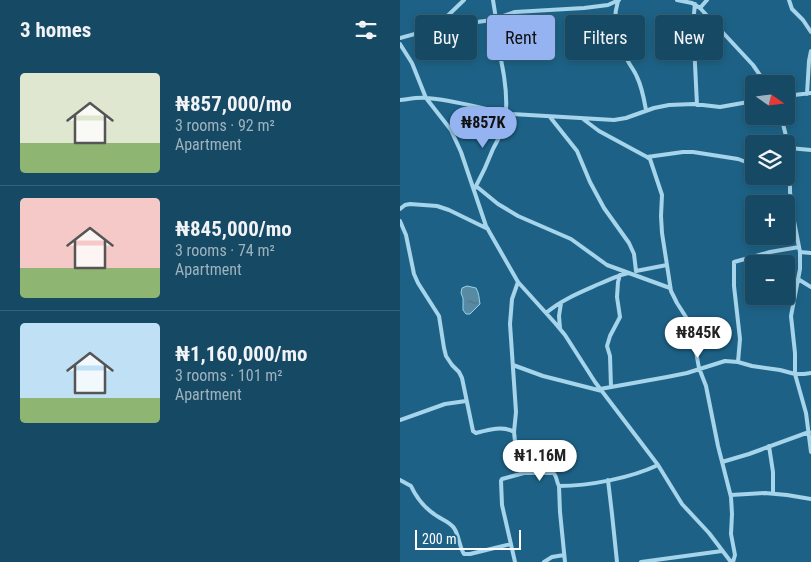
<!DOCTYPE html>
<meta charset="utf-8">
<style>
:root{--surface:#164a64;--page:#23546d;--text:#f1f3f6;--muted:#9eb3bf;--line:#356278;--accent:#95b2f1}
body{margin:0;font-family:"Roboto Condensed",sans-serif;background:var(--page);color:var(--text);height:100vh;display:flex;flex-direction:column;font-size:19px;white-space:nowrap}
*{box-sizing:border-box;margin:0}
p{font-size:16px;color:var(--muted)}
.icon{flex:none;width:28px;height:28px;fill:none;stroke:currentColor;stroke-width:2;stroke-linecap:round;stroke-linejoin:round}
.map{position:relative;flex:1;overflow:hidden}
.sheet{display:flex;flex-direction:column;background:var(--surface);width:400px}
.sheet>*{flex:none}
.hud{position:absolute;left:15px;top:15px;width:320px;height:45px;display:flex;gap:10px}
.needle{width:32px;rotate:104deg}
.controls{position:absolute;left:345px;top:75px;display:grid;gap:10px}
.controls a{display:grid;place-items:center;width:50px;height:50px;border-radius:5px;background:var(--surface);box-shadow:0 2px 8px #0003,0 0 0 1px var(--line);font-size:25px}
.scale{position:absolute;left:15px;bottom:12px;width:106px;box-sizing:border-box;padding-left:5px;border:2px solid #fff;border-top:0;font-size:14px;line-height:18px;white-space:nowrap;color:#fff;-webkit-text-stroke:4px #1d6286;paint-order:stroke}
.price{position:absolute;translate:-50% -42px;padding:0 11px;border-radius:18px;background:#fff;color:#222;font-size:16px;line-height:32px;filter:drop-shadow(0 1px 2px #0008)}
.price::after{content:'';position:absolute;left:50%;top:30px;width:15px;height:11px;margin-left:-8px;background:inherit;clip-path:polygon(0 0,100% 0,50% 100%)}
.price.active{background:var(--accent);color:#111}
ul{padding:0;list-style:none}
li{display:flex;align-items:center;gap:15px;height:125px;padding:0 20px}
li+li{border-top:1px solid var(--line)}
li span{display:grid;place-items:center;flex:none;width:140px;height:100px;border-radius:5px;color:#555}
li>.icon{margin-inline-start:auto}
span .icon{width:60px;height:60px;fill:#fffc;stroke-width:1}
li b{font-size:21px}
h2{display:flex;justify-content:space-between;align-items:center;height:60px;padding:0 20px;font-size:21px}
.tag{padding:0 18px;border-radius:5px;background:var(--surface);box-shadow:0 2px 8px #0003,0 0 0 1px var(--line);font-size:18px;line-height:45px}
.tag.active{background:var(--accent);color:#111}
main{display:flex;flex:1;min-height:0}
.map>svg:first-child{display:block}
.water{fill:url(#water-ripples);stroke:#98d2ed}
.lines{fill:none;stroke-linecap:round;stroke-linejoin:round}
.minor{stroke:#a5d4eb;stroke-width:4}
</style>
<main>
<section class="sheet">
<h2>3 homes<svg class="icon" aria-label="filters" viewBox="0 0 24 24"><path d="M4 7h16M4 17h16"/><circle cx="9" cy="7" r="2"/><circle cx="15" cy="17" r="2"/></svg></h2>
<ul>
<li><span style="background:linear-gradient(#dfe7d0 70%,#8fb573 0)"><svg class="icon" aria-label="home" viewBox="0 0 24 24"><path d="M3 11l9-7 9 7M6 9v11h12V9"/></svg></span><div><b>₦857,000/mo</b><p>3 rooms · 92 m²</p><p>Apartment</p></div></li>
<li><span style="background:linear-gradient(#f6c9c9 70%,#8fb573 0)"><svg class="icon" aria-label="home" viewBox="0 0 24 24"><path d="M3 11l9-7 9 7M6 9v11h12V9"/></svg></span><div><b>₦845,000/mo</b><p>3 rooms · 74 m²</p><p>Apartment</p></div></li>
<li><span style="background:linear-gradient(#bfe0f5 75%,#8fb573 0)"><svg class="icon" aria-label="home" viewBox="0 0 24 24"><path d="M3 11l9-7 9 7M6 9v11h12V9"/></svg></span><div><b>₦1,160,000/mo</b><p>3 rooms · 101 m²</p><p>Apartment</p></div></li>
</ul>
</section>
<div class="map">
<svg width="411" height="562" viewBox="0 0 411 562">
<defs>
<pattern id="water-ripples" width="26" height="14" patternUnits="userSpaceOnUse" patternTransform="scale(1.25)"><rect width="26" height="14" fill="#598aa3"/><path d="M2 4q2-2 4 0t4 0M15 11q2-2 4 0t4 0" fill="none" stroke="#547180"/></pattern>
</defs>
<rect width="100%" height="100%" fill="#1d6286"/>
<!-- water -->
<path class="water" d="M67,286L76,288C79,293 79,298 80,304L70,314H66L63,310V298L61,293L62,288Z"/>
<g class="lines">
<!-- minor -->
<path class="minor" d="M93,0L96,19
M277,0L292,3L300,8L353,65L366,84
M389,0L392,9L403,20L411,32
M218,1C211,25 217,41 229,63C232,68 235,72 237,77C242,87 244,99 246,110
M295,4L293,23L297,105
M300,8L307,0
M36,27L64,0
M0,38L40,27L92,20L115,12L184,8L208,5L219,0
M0,44L12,63L26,98L51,130L61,152L86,226L118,282L155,323L165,335L195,382L258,465L282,504L309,533L331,562
M407,94L409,61L411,51
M386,96L411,93
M0,100C9,99 19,97 27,98C56,100 84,110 112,114L214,120L226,118L254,108L269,105L294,104L320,107L354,101
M381,116L390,152V192L392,211L400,252V269L391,316L395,353V374L406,413L411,452
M150,117L177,151L190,182L204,208L229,243L234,254L236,271
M183,119L199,131L247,157L250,159L262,195L261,216L262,233L271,291L277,303L291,325L299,368L306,386L318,446L331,497L332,514L331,534L335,555L333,562
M389,148L411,150
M247,157L283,152H293L338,159L354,165
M369,176L372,179L390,184
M76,186L98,204L118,216L171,239L207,265L270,288
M75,188C82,175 88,162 93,149C98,140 103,130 105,120C110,89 99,51 92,20
M0,209L5,205L10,204L37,206L49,210L88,229
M0,221L6,235L14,274L18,283L39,316L44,348L46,356L52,365L59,372L62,378L73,431L76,433C87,430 103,425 114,432
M400,252L411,253
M236,271L267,265
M398,279L411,287
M118,282L112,299L110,324L116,412L114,432L118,469L121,472L124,473
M146,313C161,300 181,292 199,284C209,280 218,275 229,273
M160,328L159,316L161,303
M338,362L340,339L334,286V262L370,252L399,247
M113,365L143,376L202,391
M211,387L210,356L207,346L210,336L220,317L217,297L218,282L220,275
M200,389L267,377L287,373L325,361L338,362L352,366L380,370L395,374H404L411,373
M0,420L45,404L66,401
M369,446L373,472V494
M322,462L349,454L409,432
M0,480L11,486C16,497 24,507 34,514C40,519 49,521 54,528C59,535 59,546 64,554H70L111,544
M208,480L212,514L217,562
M159,486C189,486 231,478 258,465
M331,495L365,493L387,495L411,499
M115,562L102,505L101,481L102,479L124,473H153C157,475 156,481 159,486L160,512L165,562
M144,562L152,557L164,555
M241,562L322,551"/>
</g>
</svg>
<div class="controls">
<a><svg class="needle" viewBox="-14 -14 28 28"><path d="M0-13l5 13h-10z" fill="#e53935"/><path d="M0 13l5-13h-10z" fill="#9eb3bf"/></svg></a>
<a><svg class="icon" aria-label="layers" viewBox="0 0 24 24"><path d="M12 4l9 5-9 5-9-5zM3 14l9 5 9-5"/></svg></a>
<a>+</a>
<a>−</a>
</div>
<div class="scale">200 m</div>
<b class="price active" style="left:83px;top:149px">₦857K</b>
<b class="price" style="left:298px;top:359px">₦845K</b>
<b class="price" style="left:140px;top:482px">₦1.16M</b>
<div class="hud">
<a class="tag">Buy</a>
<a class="tag active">Rent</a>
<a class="tag">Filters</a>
<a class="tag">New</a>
</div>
</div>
</main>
